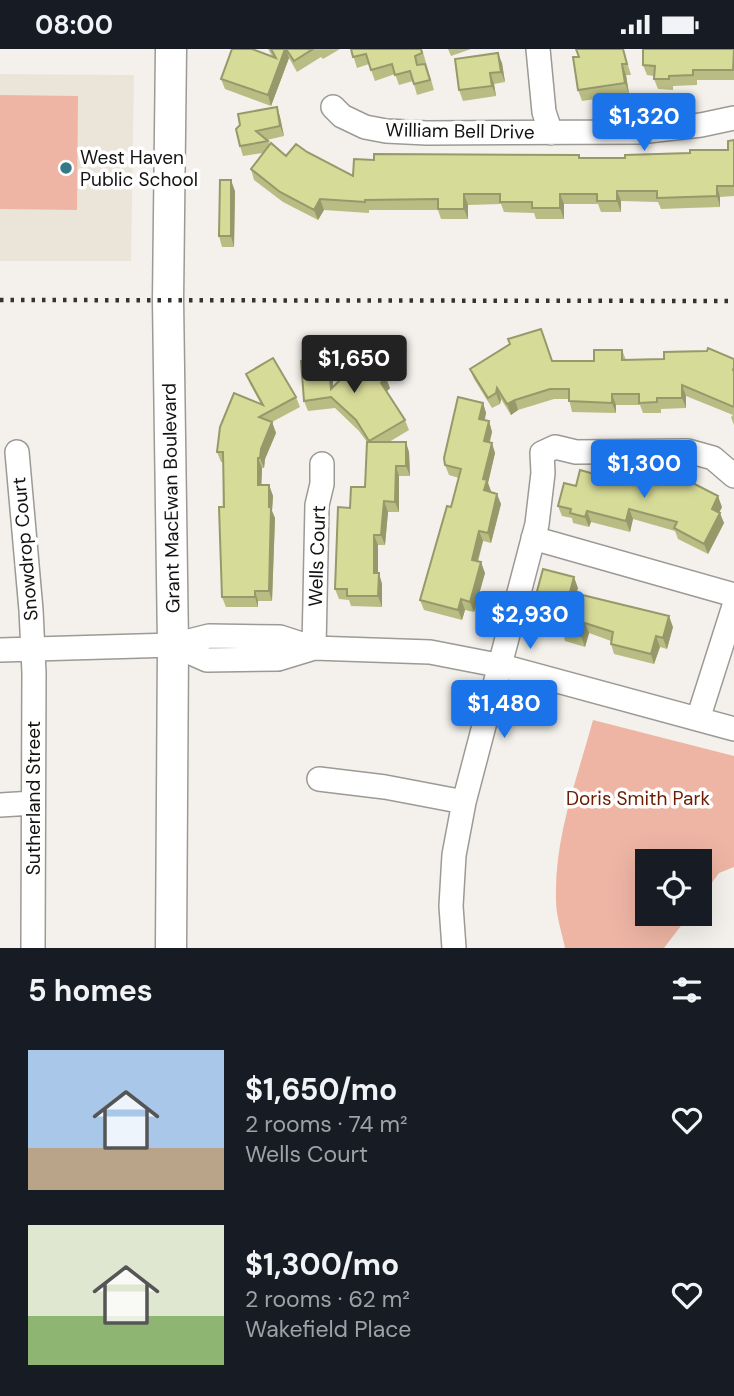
<!DOCTYPE html>
<meta charset="utf-8">
<style>
:root{--surface:#171b24;--page:#242831;--text:#f1f3f6;--muted:#9ea1a6;--accent:#1a73e8}
body{margin:0;font-family:"DM Sans",sans-serif;background:var(--page);color:var(--text);height:100vh;display:flex;flex-direction:column;font-size:26px;white-space:nowrap}
*{box-sizing:border-box;margin:0}
p{font-size:23px;color:var(--muted)}
.icon{flex:none;width:38px;height:38px;fill:none;stroke:currentColor;stroke-width:2;stroke-linecap:round;stroke-linejoin:round}
.map{position:relative;height:899px;overflow:hidden}
.side{display:flex;flex-direction:column;background:var(--surface);flex:1}
.side>*{flex:none}
.controls{position:absolute;left:635px;top:800px;display:grid;gap:14px}
.controls a{display:grid;place-items:center;width:77px;height:77px;border-radius:0px;background:var(--surface);box-shadow:0 7px 28px #0002;font-size:35px}
.price{position:absolute;translate:-50% -60px;padding:0 16px;border-radius:7px;background:var(--accent);color:#fff;font-size:23px;line-height:46px;filter:drop-shadow(0 2px 4px #0008)}
.price::after{content:'';position:absolute;left:50%;top:42px;width:21px;height:16px;margin-left:-10px;background:inherit;clip-path:polygon(0 0,100% 0,50% 100%)}
.price.on{background:#222;color:#fff}
ul{padding:0;list-style:none}
li{display:flex;align-items:center;gap:21px;height:175px;padding:0 28px}
li span{display:grid;place-items:center;flex:none;width:196px;height:140px;border-radius:0px;color:#555}
li>.icon{margin-inline-start:auto}
span .icon{width:84px;height:84px;fill:#fffc;stroke-width:1}
li b{font-size:30px}
h2{display:flex;justify-content:space-between;align-items:center;height:84px;padding:0 28px;font-size:30px}
.status{display:flex;justify-content:space-between;align-items:center;height:49px;padding:0 35px;background:var(--surface);direction:ltr}
.status svg{height:19px;fill:currentColor}
.map>svg:first-child{display:block}
.built{fill:#ebe5d9}
.green{fill:#eeb5a4}
.lines{fill:none;stroke-linecap:round;stroke-linejoin:round}
.minor-casing{stroke:#9c9a95;stroke-width:26}
.major-casing{stroke:#9c9a95;stroke-width:33}
.minor{stroke:#fff;stroke-width:23}
.major{stroke:#fff;stroke-width:30}
.rail{stroke:#343331;stroke-width:4.5;stroke-dasharray:3.5 7;stroke-linecap:butt}
.wall{fill:#b9bc83}
.shaded-wall{fill:#96996a}
.building{fill:#d7db98;stroke:#96996a;stroke-width:2}
.poi-dot{fill:#347a86;stroke:#fff;stroke-width:2.5}
.labels{text-anchor:middle;dominant-baseline:central;stroke-width:7;stroke-linejoin:round;paint-order:stroke}
.street-label{font-size:19px;fill:#141311;stroke:#fff}
.poi-label{font-size:19px;fill:#141311;stroke:#fff;text-anchor:start}
.park-label{font-size:19px;fill:#6b1c01;stroke:#fff}
</style>
<div class="status"><b>08:00</b><svg viewBox="0 0 49 12"><path d="M0 12V9h3v3zM5 12V6h3v6zM10 12V3h3v9zM15 12V0h3v12zM26 1h20v11H26zM47 4h2v5h-2z"/></svg></div>
<div class="map">
<svg width="734" height="899" viewBox="0 0 734 899">
<rect width="100%" height="100%" fill="#f4f1ec"/>
<!-- built -->
<path class="built" d="M0,25L134,26L131,212H0Z"/>
<!-- green -->
<path class="green" d="M0,46L78,47L77,161L0,160Z
M593,671L734,707V818L719,824L700,850V812H648V864L690,865L664,899H565C562,884 556,867 556,851C554,789 577,730 593,671Z"/>
<g class="lines">
<!-- minor casing -->
<g class="minor-casing">
<path id="minor" d="M538,0L544,63L551,84
M333,58L342,67L365,78L386,82L427,84L639,83L701,76L734,69
M17,403L31,561L34,624L33,899
M533,489L734,546
M173,596L207,611L278,610L314,599
M314,599L317,456L322,435V415
M0,601L173,596L209,587L280,588L314,599L430,603L502,617L734,680
M698,670L734,557
M319,730L385,738L464,753
M0,756L33,754
M454,899L451,857L454,806L464,753L537,475L543,424L542,404L555,398L576,403L688,402L713,409L734,427"/>
</g>
<!-- major casing -->
<g class="major-casing">
<path id="major" d="M171,899L173,596L168,251L171,0"/>
</g>
<!-- minor -->
<use href="#minor" class="minor"/>
<!-- major -->
<use href="#major" class="major"/>
<!-- rail -->
<path class="rail" d="M0,251L734,252"/>
</g>
<!-- wall -->
<path class="wall" d="M268,0H340L323,10L321,8L297,23L289,9L271,57L225,40L221,30L272,7Z
M351,0H422L434,41L417,46L413,32L399,36L395,25L375,32L369,15L357,19Z
M448,0H471L451,7Z
M623,0L631,26H626L629,45L582,52L578,41L579,8Z
M734,0V31H697V36L673,37V41L658,40L654,30V27L647,26L643,16Z
M502,14L505,33L494,35L496,47L463,52L459,41Z
M277,58L280,68L284,87L267,91L270,95L286,107L307,103L353,127L374,111L625,109L728,101L734,91V147L720,148V158L688,159L661,160L658,153L621,152V163H601L598,155H564V170H536L534,164L504,163L501,155L468,156V170H441L438,161H369V164L324,161L318,171L283,153L254,131L251,120L263,104L243,107L240,97Z
M235,142L234,198H222L219,187Z
M545,290L552,312H594L622,301L626,311L734,310V376L731,368L733,366L686,347V359L661,360V364H643L640,356H616V364L572,363L569,350H554L518,361L511,366L501,350L500,355L492,359L474,330L470,320Z
M328,310L332,321L333,337L370,323L390,339L386,343L405,371L409,381L389,393L409,403L410,427H399V463H388L385,496H378V524L382,535V558L351,557L349,551L339,550L335,540L350,459L365,438L367,393L359,382L335,359L308,362L304,352Z
M246,325L296,348L300,358L272,373L276,384L265,410L264,419H262L261,436H269L273,447L272,462L275,469L272,552H258V558H226L222,548L223,413H221L217,403L261,355L250,335Z
M483,354L486,364L485,371L489,372L492,383L490,393L495,404L488,434L491,443L501,455L491,494L483,492L478,513L485,524L474,563L465,561L462,571L424,561L420,551L451,458L459,429L449,426L445,416Z
M576,437L722,458L719,464L724,474L708,505L678,490L675,482L633,470L630,483L591,473L589,478L573,474L572,469L562,467L558,457Z
M578,539L576,544L673,578L667,600L660,598L654,615L614,605L611,595V592L589,584L585,598L565,592L564,588L547,584L543,573L544,569L537,567L533,557Z"/>
<!-- shaded-wall -->
<path class="shaded-wall" d="M285,0H286L289,9L271,57L268,46Z
M498,4L502,14L505,33L501,23Z
M622,15L626,26L629,45L625,34Z
M490,24L494,35L496,47L492,37Z
M277,58L280,68L284,87L280,77Z
M231,131L235,142L234,198L231,187Z
M717,137L720,148V158L717,147Z
M617,142L621,152V163L617,152Z
M464,145L468,156V170L464,160Z
M560,145L564,155V170L560,159Z
M320,150L324,161L318,171L314,161Z
M328,310L332,321L334,350L331,340Z
M386,329L390,339L384,345L381,334Z
M682,336L686,347V359L682,349Z
M497,339L501,350L500,355L496,344Z
M612,345L616,356V364L612,354Z
M515,351L518,361L511,366L507,355Z
M483,354L486,364L482,380L479,370Z
M489,372L492,383L487,402L484,392Z
M272,373L276,384L265,410L264,419L260,409L261,400Z
M406,393L409,403L410,427L406,417Z
M492,394L495,404L488,434L491,442L488,451L484,441L483,430Z
M258,409L262,419L261,447L258,436Z
M396,417L399,427V463L395,453Z
M269,436L273,447L272,462L275,469L272,552L269,542Z
M497,445L501,455L491,494L488,484Z
M718,447L722,458L716,470L712,460Z
M384,452L388,463L385,496L381,486Z
M629,460L633,470L630,483L626,472Z
M587,462L591,473L589,478L585,468Z
M720,464L724,474L708,505L704,495Z
M479,482L483,492L475,521L472,511Z
M374,486L378,496V535L374,524Z
M481,513L485,524L474,563L470,553Z
M379,524L382,535V558L378,547Z
M574,528L578,539L574,553L570,543Z
M255,542L258,552V558L255,548Z
M461,550L465,561L462,571L458,561Z
M669,567L673,578L667,600L663,589Z
M585,574L589,584L585,598L581,587Z
M656,587L660,598L654,615L651,605Z"/>
<!-- building -->
<path class="building" d="M232,0H252L276,9L271,0H285L268,46L221,30Z
M286,0H313L294,12Z
M351,0H421L422,4L415,7L417,16L425,15L430,31L414,35L410,22L395,26L392,15L371,21L366,5L353,8Z
M576,0H623L627,15H622L625,34L578,41L573,8H579Z
M643,0H734L733,21H693V26L669,27V30H654L655,17L643,16Z
M498,4L501,23L490,24L492,37L459,41L455,10Z
M277,58L280,77L256,82L268,92L240,97L236,80L240,76L238,65Z
M734,91V137H717V147L657,149V142H617V152H597V145H560V159H532V153H500V145H464V160H438V150L365,151V153L320,150L314,161L280,143L251,120L271,94L286,107L296,95L307,103L353,127L354,110L374,111V105L579,106V109H625V106L690,104V101H728V92Z
M220,131H231V187H219Z
M541,280L552,312H594V301H622V311L664,310V303L707,302L708,299L734,310V318L733,321L734,322V358L682,336V349H657V353L639,354V345H612V354L569,352V340H550L515,351L507,355L497,339L496,344L488,349L470,320L510,295L508,290Z
M273,309L296,348L259,368L272,373L261,400L260,409H258V436H269V458H271L269,542H255V548H222L219,458H224L223,403H217L220,378L234,344L263,356L246,325Z
M328,310L331,340L359,312L370,323L374,318L386,329L381,334L405,371L369,392L356,371L331,348L304,352L301,312Z
M458,348L483,354L479,370L489,372L484,392L492,394L483,430L487,431L484,441L497,445L488,484L479,482L472,511L481,513L470,553L461,550L458,561L420,551L447,457L451,458L461,420L445,416L444,409Z
M367,393H406V417H396L395,453L384,452L381,486H374V524H379L378,547H347V540H335L338,458L350,459L351,438H365Z
M580,421L605,428L607,421L655,435L659,423L685,430L718,447L712,460L720,464L704,495L674,479L677,473L629,460L626,472L587,462L585,468L570,464L571,460L558,457L564,434L576,437Z
M543,520L574,528L570,543L669,567L663,589L656,587L651,605L611,595L613,583L585,574L581,587L561,581L562,578L543,573L547,560L533,557Z"/>
<!-- markers -->
<circle class="poi-dot" cx="66" cy="119" r="7"/>
<g class="labels">
<!-- street labels -->
<g class="street-label">
<text transform="translate(460 82) rotate(1)">William Bell Drive</text>
<text transform="translate(171 449) rotate(-91)">Grant MacEwan Boulevard</text>
<text transform="translate(25 500) rotate(-95)">Snowdrop Court</text>
<text transform="translate(317 507) rotate(-88)">Wells Court</text>
<text transform="translate(33 749) rotate(-90)">Sutherland Street</text>
</g>
<!-- poi labels -->
<g class="poi-label">
<text x="80" y="108">West Haven<tspan x="80" dy="22">Public School</tspan></text>
</g>
<!-- park labels -->
<g class="park-label">
<text x="638" y="749">Doris Smith Park</text>
</g>
</g>
</svg>
<div class="controls">
<a><svg class="icon" aria-label="locate" viewBox="0 0 24 24"><circle cx="12" cy="12" r="6"/><path d="M12 2v4M12 18v4M2 12h4M18 12h4"/></svg></a>
</div>
<b class="price" style="left:644px;top:104px">$1,320</b>
<b class="price on" style="left:354px;top:346px">$1,650</b>
<b class="price" style="left:644px;top:451px">$1,300</b>
<b class="price" style="left:530px;top:602px">$2,930</b>
<b class="price" style="left:504px;top:691px">$1,480</b>
</div>
<section class="side">
<h2>5 homes<svg class="icon" aria-label="filters" viewBox="0 0 24 24"><path d="M4 7h16M4 17h16"/><circle cx="9" cy="7" r="2"/><circle cx="15" cy="17" r="2"/></svg></h2>
<ul>
<li><span style="background:linear-gradient(#a9c7e8 70%,#b9a48a 0)"><svg class="icon" aria-label="home" viewBox="0 0 24 24"><path d="M3 11l9-7 9 7M6 9v11h12V9"/></svg></span><div><b>$1,650/mo</b><p>2 rooms · 74 m²</p><p>Wells Court</p></div><svg class="icon" aria-label="heart" viewBox="0 0 24 24"><path d="M12 20l-8-8c-3-5 5-10 8-4 3-6 11-1 8 4z"/></svg></li>
<li><span style="background:linear-gradient(#dfe7d0 65%,#8fb573 0)"><svg class="icon" aria-label="home" viewBox="0 0 24 24"><path d="M3 11l9-7 9 7M6 9v11h12V9"/></svg></span><div><b>$1,300/mo</b><p>2 rooms · 62 m²</p><p>Wakefield Place</p></div><svg class="icon" aria-label="heart" viewBox="0 0 24 24"><path d="M12 20l-8-8c-3-5 5-10 8-4 3-6 11-1 8 4z"/></svg></li>
</ul>
</section>
